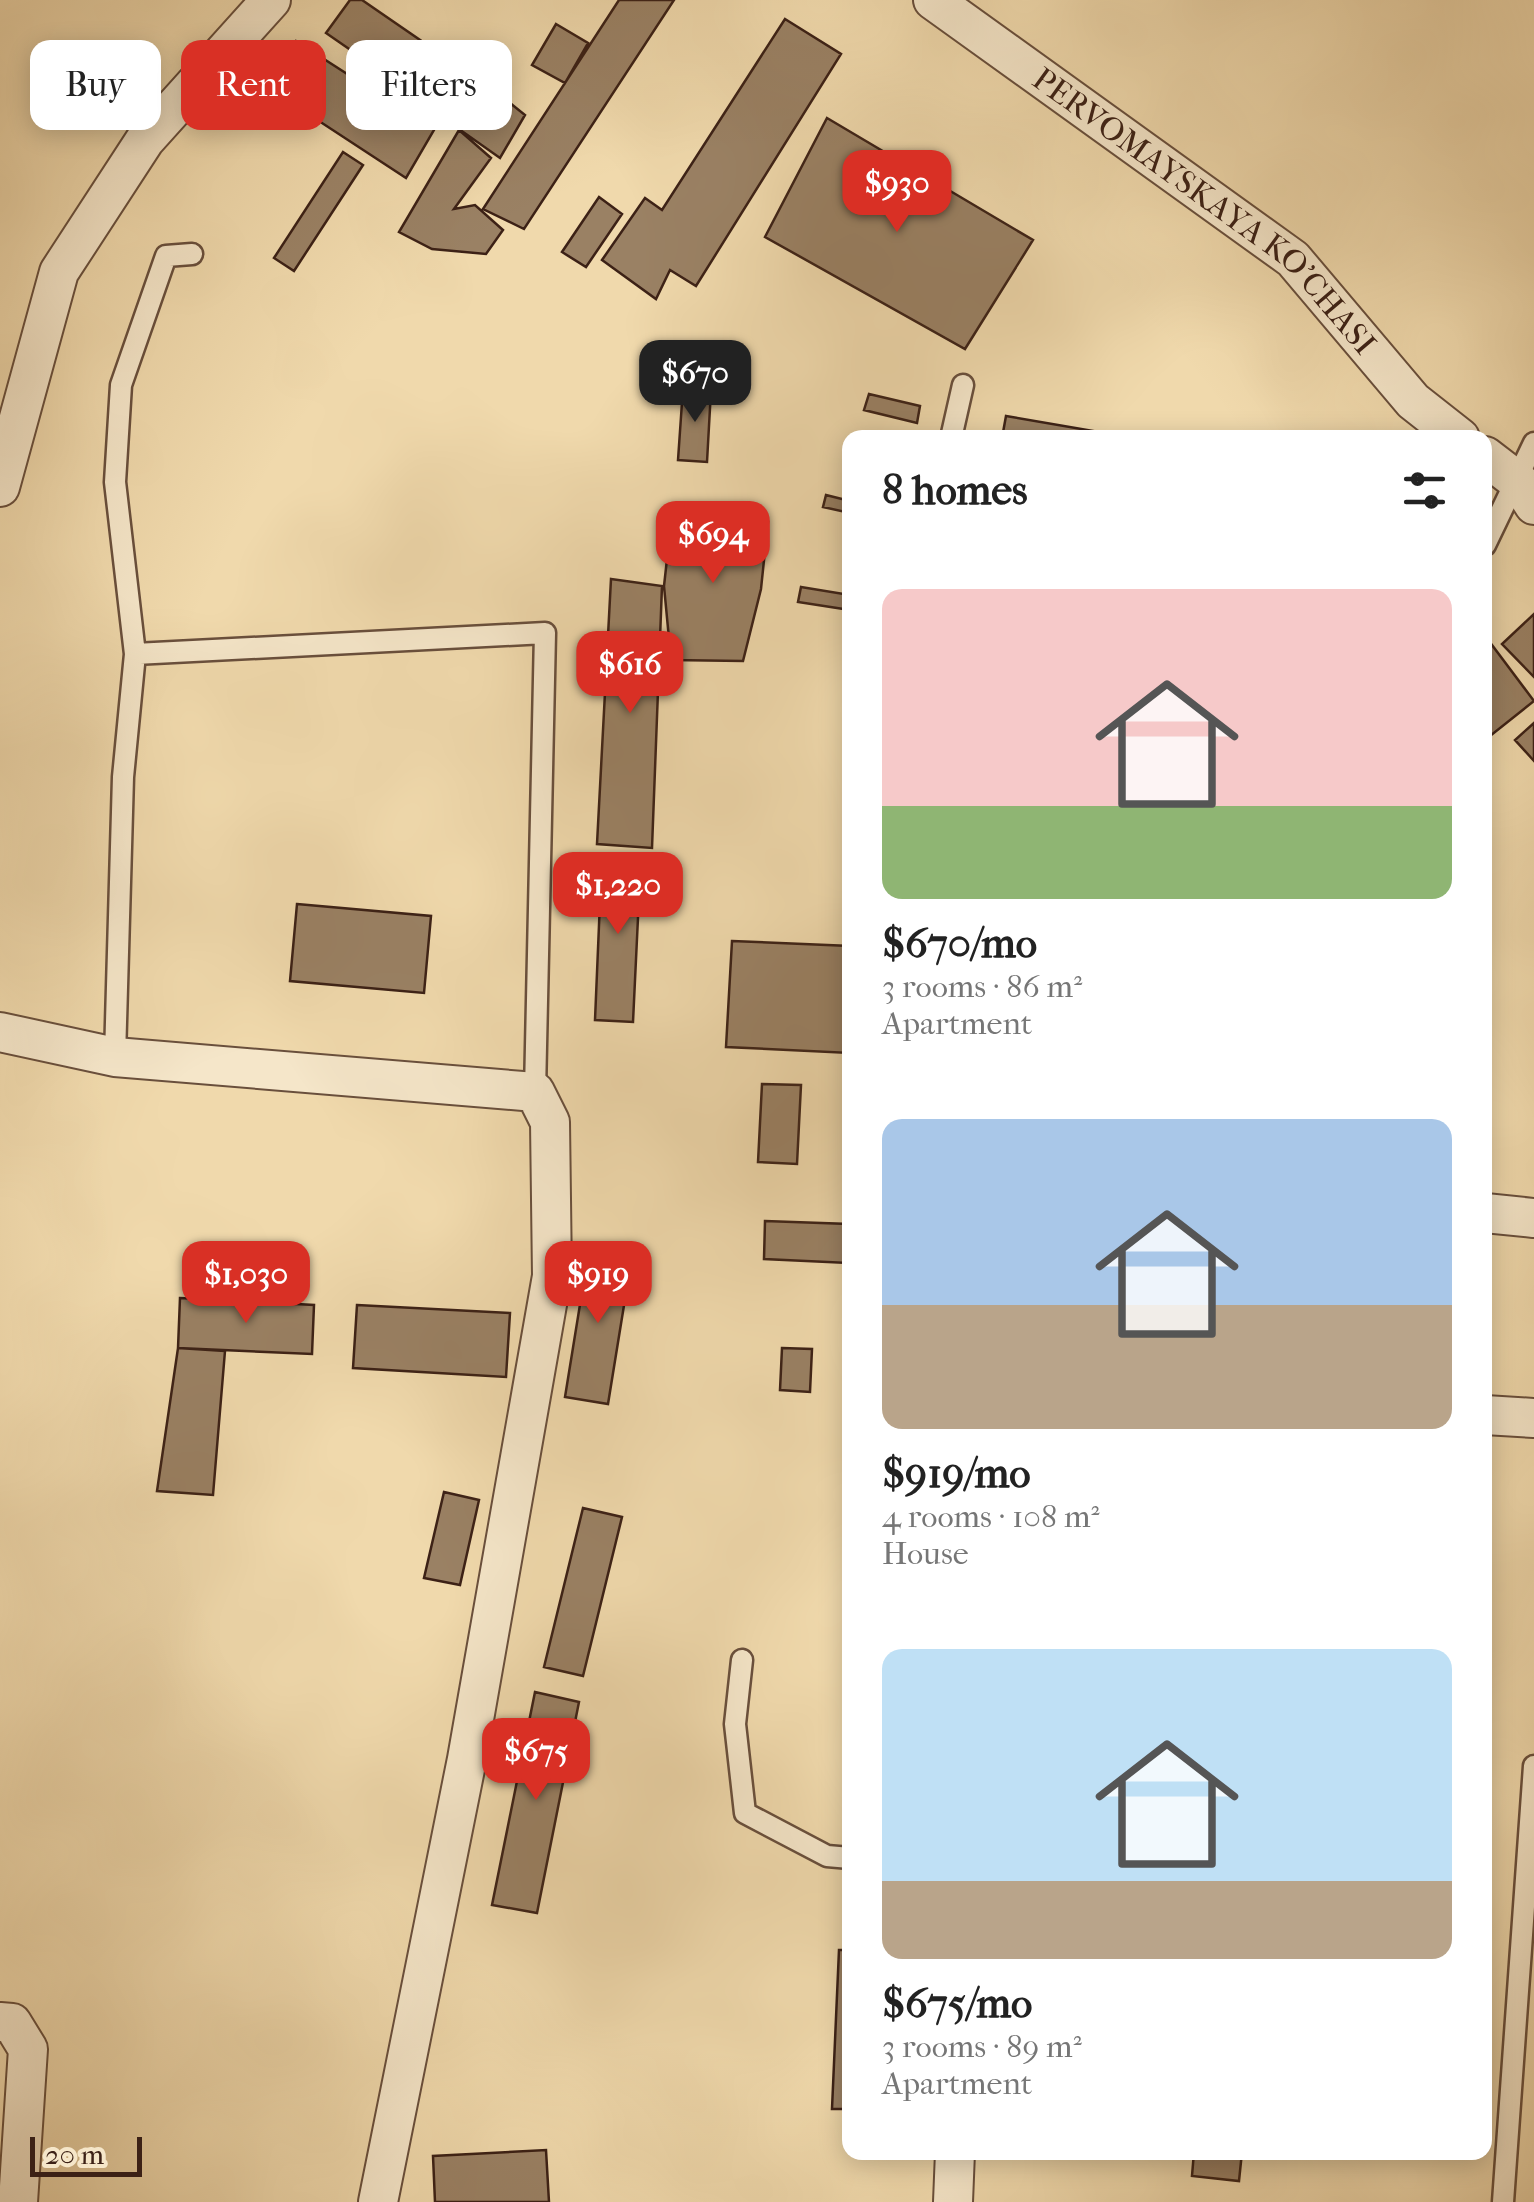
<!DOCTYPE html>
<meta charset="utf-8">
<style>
:root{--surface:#fff;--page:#f2f2f2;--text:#222;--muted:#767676;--accent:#d93025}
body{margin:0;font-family:"IM FELL French Canon",serif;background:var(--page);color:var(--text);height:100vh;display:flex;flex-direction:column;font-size:38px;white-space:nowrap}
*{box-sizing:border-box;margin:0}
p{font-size:32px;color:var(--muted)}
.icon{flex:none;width:55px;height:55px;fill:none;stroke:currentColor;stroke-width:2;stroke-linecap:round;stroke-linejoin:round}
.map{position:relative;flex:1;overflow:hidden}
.side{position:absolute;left:842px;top:430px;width:650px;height:1730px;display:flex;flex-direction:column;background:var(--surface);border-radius:20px;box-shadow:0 5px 25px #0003}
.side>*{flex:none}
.hud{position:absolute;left:30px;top:40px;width:662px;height:90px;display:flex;gap:20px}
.scale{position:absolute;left:30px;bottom:25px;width:112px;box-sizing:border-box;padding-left:10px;border:5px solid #3c2116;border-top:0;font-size:28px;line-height:35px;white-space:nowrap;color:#3c2116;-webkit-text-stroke:8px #f5e6c9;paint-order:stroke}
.price{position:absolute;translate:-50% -85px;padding:0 22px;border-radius:20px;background:var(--accent);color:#fff;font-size:32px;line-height:65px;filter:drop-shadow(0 2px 5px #0008)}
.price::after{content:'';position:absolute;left:50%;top:60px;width:30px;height:22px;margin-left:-15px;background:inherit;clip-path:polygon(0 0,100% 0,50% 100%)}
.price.current{background:#222;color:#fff}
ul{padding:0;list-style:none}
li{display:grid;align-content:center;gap:20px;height:530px;padding:0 40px}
li span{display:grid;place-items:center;height:310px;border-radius:20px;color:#555}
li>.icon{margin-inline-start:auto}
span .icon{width:180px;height:180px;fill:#fffc;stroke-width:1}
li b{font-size:42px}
h2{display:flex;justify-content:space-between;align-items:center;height:120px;padding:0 40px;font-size:42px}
.tag{padding:0 35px;border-radius:20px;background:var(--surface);box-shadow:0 5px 25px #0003;font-size:35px;line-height:90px}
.tag.current{background:var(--accent);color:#fff}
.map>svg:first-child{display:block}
.building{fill:#9a8164;stroke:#3c2116;stroke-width:2.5}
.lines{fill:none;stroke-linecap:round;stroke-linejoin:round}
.lane-casing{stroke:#694f3c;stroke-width:25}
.street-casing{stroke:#694f3c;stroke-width:42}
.lane{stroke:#f5e6c9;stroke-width:20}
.street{stroke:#f5e6c9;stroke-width:38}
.labels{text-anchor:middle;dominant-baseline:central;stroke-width:8;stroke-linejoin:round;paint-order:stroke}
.street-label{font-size:32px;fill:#3c2116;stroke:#f5e6c9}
</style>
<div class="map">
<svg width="1534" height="2202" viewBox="0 0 1534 2202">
<rect width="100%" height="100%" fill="#f0d9ac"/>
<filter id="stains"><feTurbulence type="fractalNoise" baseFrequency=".002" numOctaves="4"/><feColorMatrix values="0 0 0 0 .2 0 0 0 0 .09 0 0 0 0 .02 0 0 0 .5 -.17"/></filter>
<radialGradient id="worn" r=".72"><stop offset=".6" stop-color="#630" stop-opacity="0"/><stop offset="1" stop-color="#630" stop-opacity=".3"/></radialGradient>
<!-- building -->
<path class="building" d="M350,0H362L468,73L436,109L326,33Z
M619,0H674L524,229L483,209Z
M785,19L841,54L696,286L670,270L656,299L602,260L645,198L662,210Z
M556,24L588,43L565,83L532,65Z
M296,41L434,130L406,178L267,87Z
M476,76L525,115L500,158L449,122Z
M827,118L1033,240L965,349L765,237Z
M459,130L491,158L454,209L475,205L503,230L486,254L432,249L399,232Z
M343,152L363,165L294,271L274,258Z
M599,197L622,214L586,267L562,252Z
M683,388L711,390L707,462L678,460Z
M869,394L920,406L917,423L864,410Z
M1006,416L1099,432L1098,438H1002Z
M826,495L850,501V513L823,507Z
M672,514L768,522L761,589L743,661L671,660L664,586Z
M611,579L662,586L652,848L597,844Z
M801,587L850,595V610L798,602Z
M1534,614V677L1502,644Z
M1489,641L1534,701L1485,740V645Z
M1534,723V761L1515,740Z
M602,854L641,855L633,1022L595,1020Z
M297,904L431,916L424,993L290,981Z
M732,941L850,946V1053L726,1047Z
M762,1084L801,1085L797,1164L758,1162Z
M765,1221L849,1224L848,1263L764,1259Z
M589,1249L632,1256L608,1404L565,1397Z
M180,1298L314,1305L312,1354L178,1348Z
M357,1305L510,1313L506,1377L353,1368Z
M178,1348L225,1351L213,1495L157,1491Z
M782,1348L812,1349L810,1392L780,1390Z
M444,1492L479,1500L460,1585L424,1578Z
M583,1508L622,1517L583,1676L544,1667Z
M535,1692L579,1702L537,1913L492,1905Z
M839,1950H850V2109H832Z
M546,2150L549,2202H435L433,2156Z
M1194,2152H1242L1239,2181L1192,2176Z"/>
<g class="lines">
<!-- lane casing -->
<g class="lane-casing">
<path id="lane" d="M192,254L166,256L121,385L115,482L135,654L545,633L535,1092
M951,438L963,385
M1485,545L1534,443
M115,1057L123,777L135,654
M742,1660L735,1724L745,1813L827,1856L850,1858
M1503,2202L1534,1766"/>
</g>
<!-- street casing -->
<g class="street-casing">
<g id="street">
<path id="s1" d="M933,0L1293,259L1413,401L1460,438"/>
<path d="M1485,456L1519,482L1534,505"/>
<path d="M0,487L59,272L145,140L271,0"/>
<path d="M0,1032L115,1057L535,1092L550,1122L552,1276L467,1759L378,2202"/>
<path d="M1485,1213L1534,1218"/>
<path d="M1485,1415L1534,1418"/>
<path d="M0,2022L12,2023L28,2049L18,2202"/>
<path d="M953,2202L955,2152"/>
</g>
</g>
<!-- lane -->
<use href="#lane" class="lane"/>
<!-- street -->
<use href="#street" class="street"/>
</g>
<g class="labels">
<!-- street labels -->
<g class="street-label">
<text stroke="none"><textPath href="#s1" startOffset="345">PERVOMAYSKAYA KO'CHASI</textPath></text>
</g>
</g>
<rect width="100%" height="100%" filter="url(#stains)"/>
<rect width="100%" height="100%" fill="url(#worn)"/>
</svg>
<div class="scale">20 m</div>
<b class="price" style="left:897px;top:235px">$930</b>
<b class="price current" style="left:695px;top:425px">$670</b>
<b class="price" style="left:713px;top:586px">$694</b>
<b class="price" style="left:630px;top:716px">$616</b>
<b class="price" style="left:618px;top:937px">$1,220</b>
<b class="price" style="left:246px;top:1326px">$1,030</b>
<b class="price" style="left:598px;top:1326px">$919</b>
<b class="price" style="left:536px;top:1803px">$675</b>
<div class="hud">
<a class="tag">Buy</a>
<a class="tag current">Rent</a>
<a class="tag">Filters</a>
</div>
<section class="side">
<h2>8 homes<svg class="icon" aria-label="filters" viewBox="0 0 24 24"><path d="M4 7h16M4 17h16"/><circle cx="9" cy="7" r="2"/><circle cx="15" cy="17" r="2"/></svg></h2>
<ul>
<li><span style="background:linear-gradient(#f6c9c9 70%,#8fb573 0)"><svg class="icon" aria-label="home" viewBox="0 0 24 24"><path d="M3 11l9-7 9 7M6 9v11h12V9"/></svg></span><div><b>$670/mo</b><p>3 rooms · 86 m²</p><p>Apartment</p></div></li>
<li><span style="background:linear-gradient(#a9c7e8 60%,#b9a48a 0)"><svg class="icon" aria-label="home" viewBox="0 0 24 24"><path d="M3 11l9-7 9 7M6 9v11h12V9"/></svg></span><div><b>$919/mo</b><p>4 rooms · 108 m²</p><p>House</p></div></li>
<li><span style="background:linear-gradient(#bfe0f5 75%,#b9a48a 0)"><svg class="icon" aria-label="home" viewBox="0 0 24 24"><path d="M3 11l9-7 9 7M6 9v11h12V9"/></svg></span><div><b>$675/mo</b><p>3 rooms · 89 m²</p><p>Apartment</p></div></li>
</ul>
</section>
</div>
